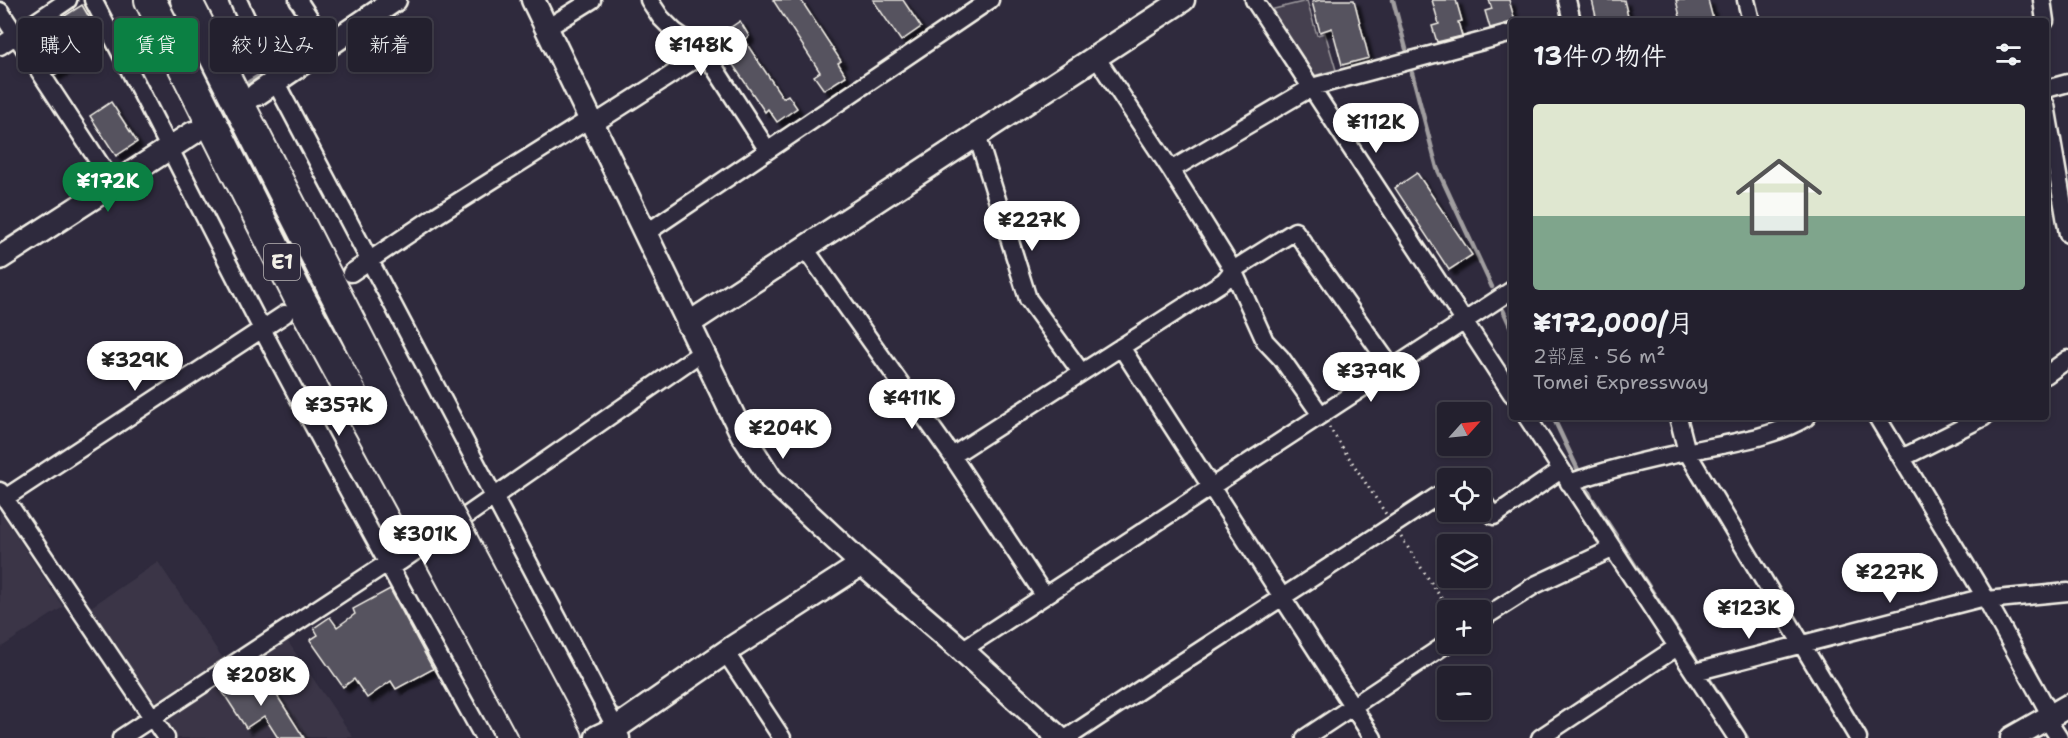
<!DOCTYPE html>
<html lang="ja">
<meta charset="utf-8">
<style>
:root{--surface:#23202e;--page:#2f2d3a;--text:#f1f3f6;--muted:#a3a3aa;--line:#403e4a;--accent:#0b8043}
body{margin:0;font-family:"Shantell Sans","Klee One",sans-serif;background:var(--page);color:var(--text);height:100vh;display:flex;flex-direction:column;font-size:22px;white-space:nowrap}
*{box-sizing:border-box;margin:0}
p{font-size:20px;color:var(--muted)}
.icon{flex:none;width:33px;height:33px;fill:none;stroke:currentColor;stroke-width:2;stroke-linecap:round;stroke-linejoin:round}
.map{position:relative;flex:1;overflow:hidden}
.sheet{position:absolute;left:1509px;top:18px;width:540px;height:402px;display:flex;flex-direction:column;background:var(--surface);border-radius:6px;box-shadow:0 3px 9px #0003,0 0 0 2px var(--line)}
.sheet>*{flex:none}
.guide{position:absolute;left:18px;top:18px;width:570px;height:54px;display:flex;gap:12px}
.needle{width:39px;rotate:63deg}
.buttons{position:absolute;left:1437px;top:402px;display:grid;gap:12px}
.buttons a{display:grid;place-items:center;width:54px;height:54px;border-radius:6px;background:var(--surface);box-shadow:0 3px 9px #0003,0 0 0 2px var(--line);font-size:30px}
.price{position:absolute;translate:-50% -51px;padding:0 14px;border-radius:21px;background:#fff;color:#222;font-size:20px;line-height:39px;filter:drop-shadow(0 2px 3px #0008)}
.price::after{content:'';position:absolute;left:50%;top:36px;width:18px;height:14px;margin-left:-9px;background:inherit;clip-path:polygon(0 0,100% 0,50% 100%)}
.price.on{background:var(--accent);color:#fff}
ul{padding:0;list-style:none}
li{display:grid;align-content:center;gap:12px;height:318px;padding:0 24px}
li+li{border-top:2px solid var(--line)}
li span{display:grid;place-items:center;height:186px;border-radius:6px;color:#555}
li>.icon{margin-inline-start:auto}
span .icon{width:108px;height:108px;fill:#fffc;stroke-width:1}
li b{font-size:26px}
h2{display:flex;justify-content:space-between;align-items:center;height:72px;padding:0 24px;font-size:26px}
.tag{padding:0 21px;border-radius:6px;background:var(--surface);box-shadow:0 3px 9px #0003,0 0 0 2px var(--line);font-size:21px;line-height:54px}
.tag.on{background:var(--accent);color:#fff}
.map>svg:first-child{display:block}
.built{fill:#3b3647}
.green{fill:#454050;stroke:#9c989c;stroke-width:1.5}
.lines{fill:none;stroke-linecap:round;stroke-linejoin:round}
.stream{stroke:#a19ea0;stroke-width:4.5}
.building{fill:#56525f;stroke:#f4f1e8;stroke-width:1.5;filter:url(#shadow)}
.street-casing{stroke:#f4f1e8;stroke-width:21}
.secondary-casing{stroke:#f4f1e8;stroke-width:27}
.highway-casing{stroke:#f4f1e8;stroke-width:34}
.path{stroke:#f4f1e8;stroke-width:3;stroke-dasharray:1.5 4.5;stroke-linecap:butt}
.street{stroke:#2f2a3d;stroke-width:16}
.secondary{stroke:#2f2a3d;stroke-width:22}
.highway{stroke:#2f2a3d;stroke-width:30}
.highway-bridge-casing{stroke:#f4f1e8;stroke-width:34;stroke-linecap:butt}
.highway-bridge{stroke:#2f2a3d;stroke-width:30}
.labels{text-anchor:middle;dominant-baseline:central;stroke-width:5;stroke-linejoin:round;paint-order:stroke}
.shield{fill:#2f2a3d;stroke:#b9b5b5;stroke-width:1.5}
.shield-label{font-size:21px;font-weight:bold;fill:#f4f1e8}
</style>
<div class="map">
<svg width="2068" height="738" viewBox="0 0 2068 738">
<defs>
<filter id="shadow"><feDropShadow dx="5.5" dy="5.5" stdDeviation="1.5" flood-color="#0009"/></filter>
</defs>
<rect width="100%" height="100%" fill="#2f2a3d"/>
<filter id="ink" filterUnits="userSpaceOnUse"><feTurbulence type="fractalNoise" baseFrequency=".0167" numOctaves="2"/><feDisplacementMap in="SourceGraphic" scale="12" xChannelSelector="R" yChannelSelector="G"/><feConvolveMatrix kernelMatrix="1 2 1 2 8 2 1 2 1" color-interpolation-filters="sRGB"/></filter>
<g filter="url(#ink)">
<!-- built -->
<path class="built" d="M0,511L63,607L0,648Z
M158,562L226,663L155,710L88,609Z
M284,636L353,737L176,738L163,719Z"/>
<!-- green -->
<path class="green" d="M1307,1L1317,35L1325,33L1336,70L1313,76L1270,10Z"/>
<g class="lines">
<!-- stream -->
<path class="stream" d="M1393,0L1406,49
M271,60L306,38
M1412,73L1437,168L1492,287
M249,82L259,76
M142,153L163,139
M0,244L56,209
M1503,310L1512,330
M1553,417L1580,474
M1584,482L1591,497L1701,667
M1706,674L1747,738"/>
</g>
<!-- building -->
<path class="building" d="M773,0H801L841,61L838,63L846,76L824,90L814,76L820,72Z
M873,0H903L921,27L901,41Z
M1320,0H1354L1369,58L1342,65L1332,28L1320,32L1312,2Z
M1432,0H1456L1462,21L1458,22L1462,36L1437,42L1432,26L1439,24Z
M1489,0H1509L1515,21L1490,28L1485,11L1492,9Z
M1592,0H1624L1629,21H1597Z
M1676,0H1708L1713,19L1681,21Z
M82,5L104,43L54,75L30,38Z
M740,21L749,36L744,40L783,98L788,95L797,108L777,122L768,109L765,112L723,50L726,48L718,36Z
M111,102L137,142L116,156L90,116Z
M1417,173L1472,255L1449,270L1395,188Z
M390,589L433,669L396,689L391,681L367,698L354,679L343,687L310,640L318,635L314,628L330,617L337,627L355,614L353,609Z
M264,675L304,738H278L264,716L246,728L222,691L239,679L244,687Z"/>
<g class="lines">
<!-- street casing -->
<g class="street-casing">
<path id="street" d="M93,0C151,110 206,221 263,331C335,468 409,603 484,738
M238,0L275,81L621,738
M298,0L328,46
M649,0L661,18L674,31L705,53L767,149
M1254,0L1512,394
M1567,0L1572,21
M1746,0L1751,21
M2042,0L2045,21
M0,11L114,185
M547,28L592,0
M0,46L68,0
M1096,57L1171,170L1233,270L1265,341L1281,358L1321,415
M2046,89L2068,83
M2046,105L2068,234
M594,124L705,53
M977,135L1028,299L1081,372
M1171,170L1312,87L1512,33
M646,233L990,0
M804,247L952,456L1044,595
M351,273L437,215L591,118
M1121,347L1373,738
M2046,375L2068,359
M1527,417L1737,738
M1678,417L1687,452L1858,738
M1877,417L1985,597L2051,716L2050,724L2059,738
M952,456L1224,281L1233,270L1295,231L1392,368
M1902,458L1984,417
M1463,478H1465
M1569,483C1608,469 1651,459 1691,451C1729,443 1773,438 1807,417
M0,491L166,738
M5,498L285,314
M1480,498L1494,516L1561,470
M1987,600L2068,592
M1480,620L1535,585L1612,549
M962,650L1512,290
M726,653L782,738
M1695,672L1985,597
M121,738L387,563L400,562L702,352
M1067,738C1193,654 1321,573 1448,489
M1305,738L1448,643
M1540,738L1677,647"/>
</g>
<!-- secondary casing -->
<g class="secondary-casing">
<path id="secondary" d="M533,0L742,434L771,479L862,564L962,650L1059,738
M257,94L395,0
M0,258L193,133
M688,324L1183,0
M597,737L616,728L733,647L862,564
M2012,738L2068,706"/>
</g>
<!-- highway casing -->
<g class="highway-casing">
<path id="highway" d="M150,0L299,297L421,521
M186,0L442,503
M460,536L567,738
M437,551L537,738"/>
</g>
<!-- path -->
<path class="path" d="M1329,427L1386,514
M1401,537L1449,610"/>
<!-- street -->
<use href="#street" class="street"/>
<!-- secondary -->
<use href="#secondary" class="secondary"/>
<!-- highway -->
<use href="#highway" class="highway"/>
<!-- highway-bridge casing -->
<g class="highway-bridge-casing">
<path id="highway-bridge" d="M442,503L460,536
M421,521L437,551"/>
</g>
<!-- highway-bridge -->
<use href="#highway-bridge" class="highway-bridge"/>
</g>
</g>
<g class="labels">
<!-- shield labels -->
<rect class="shield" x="264" y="244" width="36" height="36" rx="4.5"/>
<g class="shield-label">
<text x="282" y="262">E1</text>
</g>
</g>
</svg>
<div class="buttons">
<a><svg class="needle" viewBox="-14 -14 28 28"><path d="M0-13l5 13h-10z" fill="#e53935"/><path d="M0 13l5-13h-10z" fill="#a3a3aa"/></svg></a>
<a><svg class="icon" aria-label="locate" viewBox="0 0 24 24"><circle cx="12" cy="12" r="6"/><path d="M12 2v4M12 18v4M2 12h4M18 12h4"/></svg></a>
<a><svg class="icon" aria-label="layers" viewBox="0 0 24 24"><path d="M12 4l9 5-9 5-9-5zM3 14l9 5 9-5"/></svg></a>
<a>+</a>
<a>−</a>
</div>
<b class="price" style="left:701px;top:77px">¥148K</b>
<b class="price" style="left:1376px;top:154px">¥112K</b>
<b class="price on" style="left:108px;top:213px">¥172K</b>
<b class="price" style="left:1032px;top:252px">¥227K</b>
<b class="price" style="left:135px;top:392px">¥329K</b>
<b class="price" style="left:1371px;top:403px">¥379K</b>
<b class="price" style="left:912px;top:430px">¥411K</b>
<b class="price" style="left:339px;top:437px">¥357K</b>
<b class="price" style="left:783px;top:460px">¥204K</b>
<b class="price" style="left:425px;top:566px">¥301K</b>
<b class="price" style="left:1890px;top:604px">¥227K</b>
<b class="price" style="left:1749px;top:640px">¥123K</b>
<b class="price" style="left:261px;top:707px">¥208K</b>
<div class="guide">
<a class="tag">購入</a>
<a class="tag on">賃貸</a>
<a class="tag">絞り込み</a>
<a class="tag">新着</a>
</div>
<section class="sheet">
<h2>13件の物件<svg class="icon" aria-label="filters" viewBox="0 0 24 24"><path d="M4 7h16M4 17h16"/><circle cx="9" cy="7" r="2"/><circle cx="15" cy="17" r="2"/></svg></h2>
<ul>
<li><span style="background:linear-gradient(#dfe7d0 60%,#7fa58c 0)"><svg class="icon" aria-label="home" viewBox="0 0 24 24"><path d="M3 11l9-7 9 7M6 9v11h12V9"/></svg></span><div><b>¥172,000/月</b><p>2部屋 · 56 m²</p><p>Tomei Expressway</p></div></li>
</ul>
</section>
</div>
